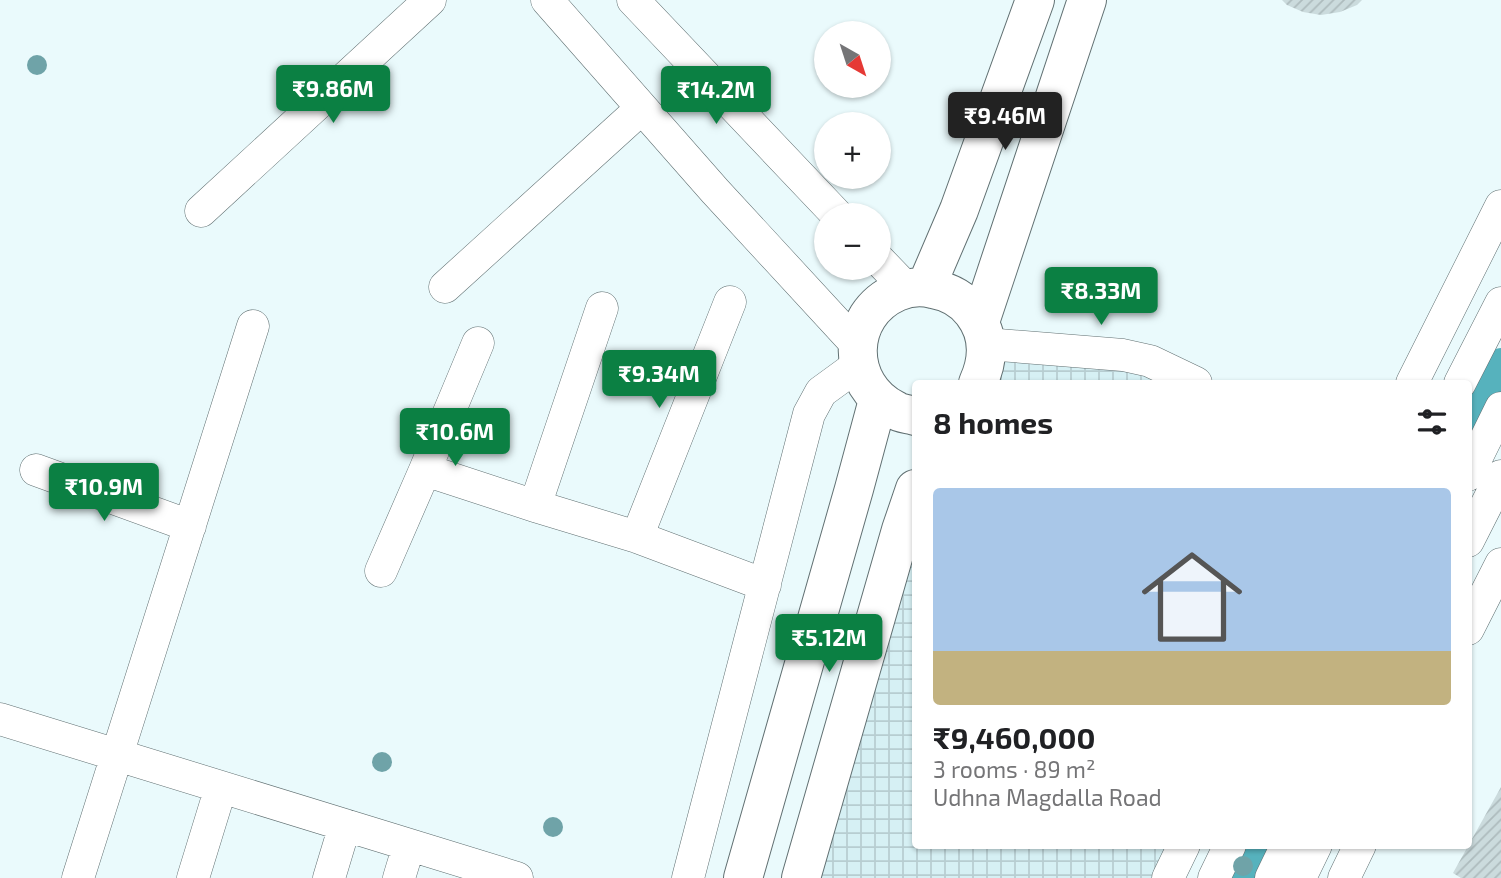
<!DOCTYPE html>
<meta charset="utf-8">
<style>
:root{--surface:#fff;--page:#f2f2f2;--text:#202124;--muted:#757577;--line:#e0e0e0;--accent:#0b8043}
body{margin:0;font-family:"Exo 2",sans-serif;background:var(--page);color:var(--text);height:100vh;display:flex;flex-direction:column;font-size:26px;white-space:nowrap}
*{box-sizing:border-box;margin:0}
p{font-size:23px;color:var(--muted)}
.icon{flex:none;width:38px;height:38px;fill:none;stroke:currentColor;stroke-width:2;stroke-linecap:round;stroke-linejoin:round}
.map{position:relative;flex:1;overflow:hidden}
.sheet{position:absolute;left:912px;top:380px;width:560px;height:469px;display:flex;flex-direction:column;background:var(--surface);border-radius:7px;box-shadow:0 2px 5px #0004}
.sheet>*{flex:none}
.needle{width:46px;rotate:141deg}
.tools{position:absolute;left:814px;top:21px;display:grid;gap:14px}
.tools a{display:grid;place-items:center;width:77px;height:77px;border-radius:50%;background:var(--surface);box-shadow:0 2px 5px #0004;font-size:35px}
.price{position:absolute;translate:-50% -60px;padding:0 16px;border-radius:7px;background:var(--accent);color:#fff;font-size:23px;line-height:46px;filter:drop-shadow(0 2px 4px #0008)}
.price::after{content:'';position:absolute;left:50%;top:42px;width:21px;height:16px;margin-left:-10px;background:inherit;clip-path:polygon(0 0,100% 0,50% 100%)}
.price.active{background:#222;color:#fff}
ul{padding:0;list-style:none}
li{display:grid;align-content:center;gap:14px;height:371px;padding:0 21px}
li+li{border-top:2px solid var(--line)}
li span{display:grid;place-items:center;height:217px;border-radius:7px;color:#555}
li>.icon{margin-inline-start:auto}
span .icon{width:126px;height:126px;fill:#fffc;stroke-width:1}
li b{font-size:30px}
h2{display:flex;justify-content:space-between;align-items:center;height:84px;padding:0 21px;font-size:30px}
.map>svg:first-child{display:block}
.industrial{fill:url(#industrial-grid)}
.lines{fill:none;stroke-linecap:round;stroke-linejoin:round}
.canal{stroke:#56b2bd;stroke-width:28}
.building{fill:url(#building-hatch)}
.minor-casing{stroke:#617072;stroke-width:33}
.major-casing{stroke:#617072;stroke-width:40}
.minor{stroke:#fff;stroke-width:32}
.major{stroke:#fff;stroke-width:38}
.tree{fill:#6fa3a8}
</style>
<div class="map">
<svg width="1501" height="878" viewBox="0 0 1501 878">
<defs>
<pattern id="industrial-grid" width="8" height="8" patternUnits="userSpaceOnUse" patternTransform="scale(1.75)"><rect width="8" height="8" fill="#d6f0f4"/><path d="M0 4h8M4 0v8" fill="none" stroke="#b7cdd1"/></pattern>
<pattern id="building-hatch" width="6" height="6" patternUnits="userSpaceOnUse" patternTransform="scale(1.75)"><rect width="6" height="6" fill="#cbdbdd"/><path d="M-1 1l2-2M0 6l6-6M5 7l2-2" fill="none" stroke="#adbbbd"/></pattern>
</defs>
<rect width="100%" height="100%" fill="#eafafc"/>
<!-- industrial -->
<path class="industrial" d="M992,351L1124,362L1178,383H981Z
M915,511V845H1180L1165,878H807Z"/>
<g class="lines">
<!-- canal -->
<path class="canal" d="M1468,428L1501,362
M1244,878L1261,845"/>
</g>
<!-- building -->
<path class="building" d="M1282,0H1362L1357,5L1340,12L1321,15L1303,12L1287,5Z
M1501,787V878H1461L1453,873Z"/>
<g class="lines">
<!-- minor casing -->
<g class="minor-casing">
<path id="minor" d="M547,0L715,191L857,345
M633,0L837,215
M201,211L430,0
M878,259L906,288
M445,287L642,108
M986,344L1123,355L1150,361L1196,383
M1412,383L1501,206
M1460,383L1501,303
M36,470L190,526
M425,470L535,506L637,537L765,585
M1468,475L1501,408
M535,506L602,308
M637,537L730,302
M1468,541L1501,476
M381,571L425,470L478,343
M1468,629L1501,564
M0,719L517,878
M78,878L253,326
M193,878L221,787
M329,878L345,825
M399,878L409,845
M688,878L809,414L821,392L858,365
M1168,878L1184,845
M1214,878L1230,845
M1271,878L1287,845
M1300,878L1316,845
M1344,878L1360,845"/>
</g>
<!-- major casing -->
<g class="major-casing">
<path id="major" d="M926,287L959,210L1035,0
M980,322L1087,0
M915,416C909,414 901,414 895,410C845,385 845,315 897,292C909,287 921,286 933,289C950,292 963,299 973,313C990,335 989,359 978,383
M743,878L854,489L878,400
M801,878L901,530L915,489"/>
</g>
<!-- minor -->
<use href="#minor" class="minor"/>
<!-- major -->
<use href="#major" class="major"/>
</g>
<!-- trees -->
<g class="tree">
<circle cx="37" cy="65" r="10"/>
<circle cx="382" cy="762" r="10"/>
<circle cx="553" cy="827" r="10"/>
<circle cx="1243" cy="866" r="10"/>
</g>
</svg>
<div class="tools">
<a><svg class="needle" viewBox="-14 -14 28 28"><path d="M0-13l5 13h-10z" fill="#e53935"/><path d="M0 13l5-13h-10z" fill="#757577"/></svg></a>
<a>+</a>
<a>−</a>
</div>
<b class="price" style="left:333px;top:125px">₹9.86M</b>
<b class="price" style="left:716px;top:126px">₹14.2M</b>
<b class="price active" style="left:1005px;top:152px">₹9.46M</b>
<b class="price" style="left:1101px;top:327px">₹8.33M</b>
<b class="price" style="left:659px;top:410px">₹9.34M</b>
<b class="price" style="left:455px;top:468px">₹10.6M</b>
<b class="price" style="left:104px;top:523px">₹10.9M</b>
<b class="price" style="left:829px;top:674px">₹5.12M</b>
<section class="sheet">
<h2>8 homes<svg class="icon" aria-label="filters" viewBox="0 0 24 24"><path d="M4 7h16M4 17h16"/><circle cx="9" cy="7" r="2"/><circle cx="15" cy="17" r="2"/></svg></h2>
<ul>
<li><span style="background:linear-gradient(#a9c7e8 75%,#c2b280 0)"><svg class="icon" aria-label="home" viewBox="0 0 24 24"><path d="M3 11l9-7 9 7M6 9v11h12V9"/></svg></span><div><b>₹9,460,000</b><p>3 rooms · 89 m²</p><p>Udhna Magdalla Road</p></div></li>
</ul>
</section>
</div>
